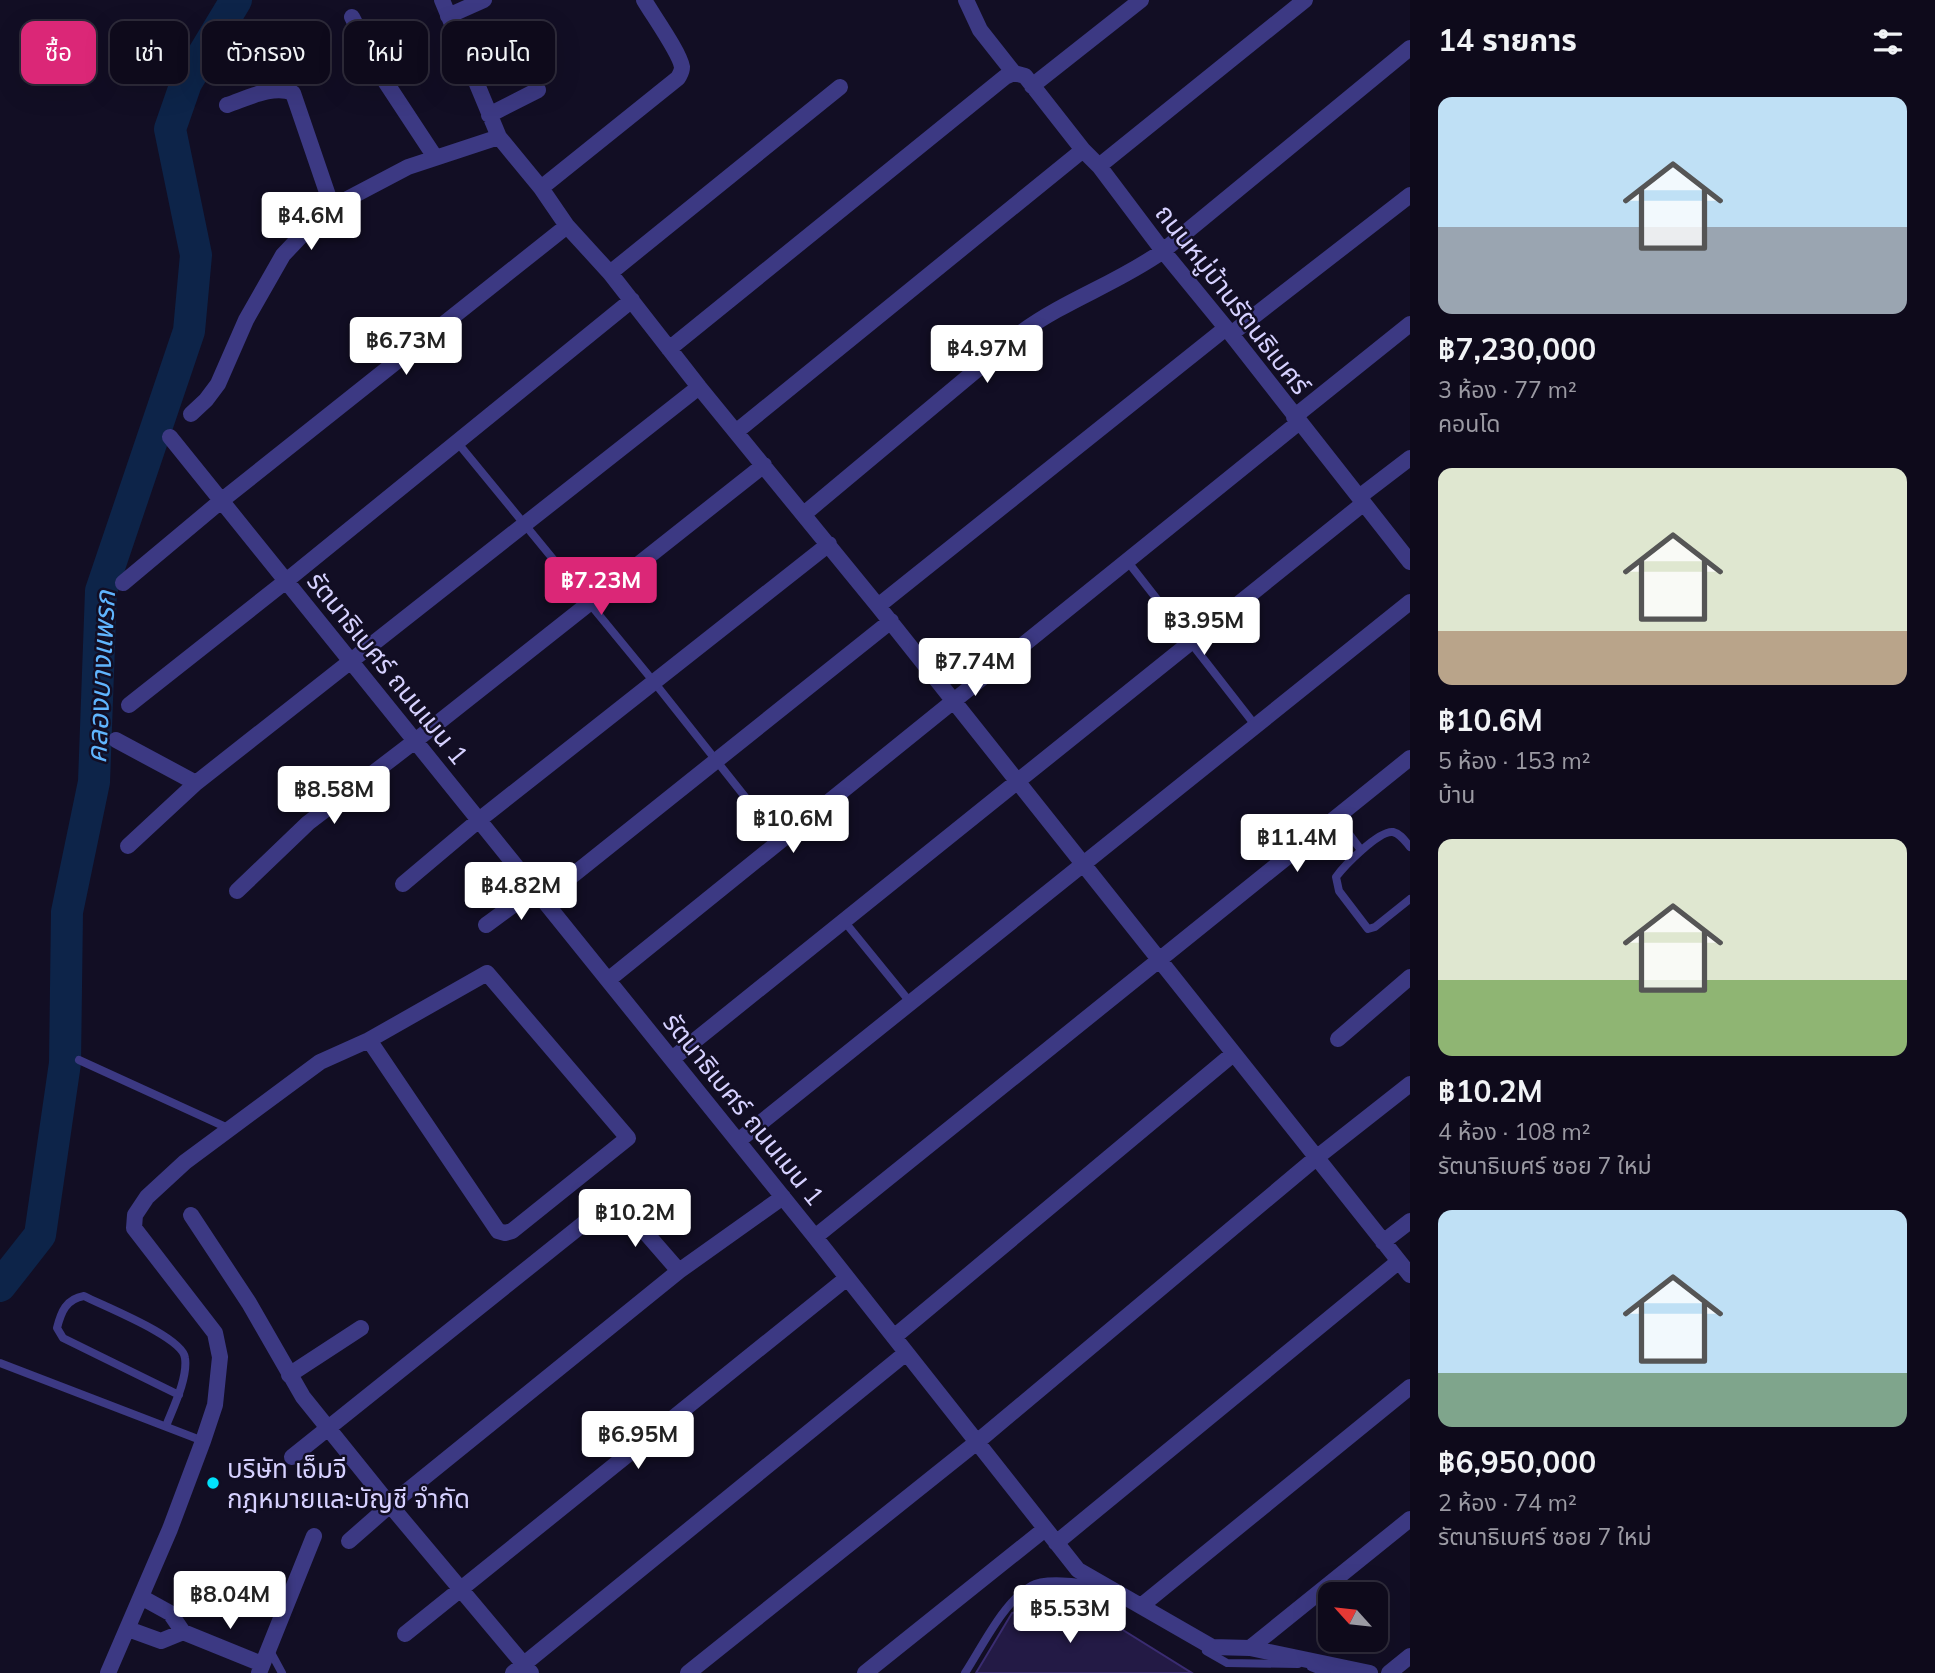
<!DOCTYPE html>
<html lang="th">
<meta charset="utf-8">
<style>
:root{--surface:#0e0a1b;--page:#171324;--text:#f1f3f6;--muted:#9b9aa3;--line:#2e2b3a;--accent:#db2777}
body{margin:0;font-family:Mulish,"Noto Sans Thai",sans-serif;background:var(--page);color:var(--text);height:100vh;display:flex;flex-direction:column;font-size:26px;white-space:nowrap}
*{box-sizing:border-box;margin:0}
p{font-size:23px;color:var(--muted)}
.icon{flex:none;width:38px;height:38px;fill:none;stroke:currentColor;stroke-width:2;stroke-linecap:round;stroke-linejoin:round}
.map{position:relative;flex:1;overflow:hidden}
.sheet{display:flex;flex-direction:column;background:var(--surface);width:525px}
.sheet>*{flex:none}
.banner{position:absolute;left:21px;top:21px;width:665px;height:63px;display:flex;gap:14px}
.needle{width:46px;rotate:297deg}
.buttons{position:absolute;left:1318px;top:1582px;display:grid;gap:14px}
.buttons a{display:grid;place-items:center;width:70px;height:70px;border-radius:14px;background:var(--surface);box-shadow:0 7px 28px #0002,0 0 0 2px var(--line);font-size:35px}
.price{position:absolute;translate:-50% -60px;padding:0 16px;border-radius:7px;background:#fff;color:#222;font-size:23px;line-height:46px;filter:drop-shadow(0 2px 4px #0008)}
.price::after{content:'';position:absolute;left:50%;top:42px;width:21px;height:16px;margin-left:-10px;background:inherit;clip-path:polygon(0 0,100% 0,50% 100%)}
.price.active{background:var(--accent);color:#fff}
ul{padding:0;list-style:none}
li{display:grid;align-content:center;gap:14px;height:371px;padding:0 28px}
li span{display:grid;place-items:center;height:217px;border-radius:14px;color:#555}
li>.icon{margin-inline-start:auto}
span .icon{width:126px;height:126px;fill:#fffc;stroke-width:1}
li b{font-size:30px}
h2{display:flex;justify-content:space-between;align-items:center;height:84px;padding:0 28px;font-size:30px}
.pill{padding:0 24px;border-radius:14px;background:var(--surface);box-shadow:0 7px 28px #0002,0 0 0 2px var(--line);font-size:24px;line-height:63px}
.pill.active{background:var(--accent);color:#fff}
main{display:flex;flex:1;min-height:0}
.map>svg:first-child{display:block}
.lines{fill:none;stroke-linecap:round;stroke-linejoin:round}
.river{stroke:#0d2449;stroke-width:32}
.building{fill:#231a45;stroke:#3a2c71;stroke-width:2}
.service{stroke:#3c3983;stroke-width:8}
.minor{stroke:#3c3983;stroke-width:16}
.poi-dot{fill:#01e1fb;stroke:#120e24;stroke-width:2.5}
.labels{text-anchor:middle;dominant-baseline:central;stroke-width:5;stroke-linejoin:round;paint-order:stroke}
.street-label{font-size:26px;fill:#d6d1ff;stroke:#120e24}
.poi-label{font-size:26px;fill:#d6d1ff;stroke:#120e24;text-anchor:start}
.water-label{font-size:28px;font-style:italic;fill:#60b5fe;stroke:#120e24}
</style>
<main>
<div class="map">
<svg width="1410" height="1673" viewBox="0 0 1410 1673">
<rect width="100%" height="100%" fill="#120e24"/>
<g class="lines">
<!-- river -->
<path class="river" d="M0,1286L40,1235L65,1063L67,912L94,782L101,591L189,331L196,255L170,129L186,83L236,0"/>
</g>
<!-- building -->
<path class="building" d="M1070,1597L1192,1673H976L1012,1613Z"/>
<g class="lines">
<!-- service -->
<path class="service" d="M457,442L654,682L780,841
M1128,562L1255,725
M1337,818L1361,850
M1410,847C1405,841 1401,834 1393,832C1379,830 1344,866 1336,877L1339,891L1368,929L1375,927L1410,899
M844,921L910,1002
M79,1060L230,1129
M0,1363L203,1441
M166,1426C173,1408 188,1378 185,1358C183,1337 103,1306 84,1296C66,1299 61,1312 57,1328L63,1338L179,1395
M269,1649L282,1673
M1206,1651L1227,1663L1298,1664
M1311,1667L1326,1673
M965,1673C982,1647 1004,1601 1031,1586C1044,1578 1080,1582 1095,1586"/>
<!-- minor -->
<path class="minor" d="M442,0L499,137
M966,0L980,30L1014,73
M448,16L484,0
M352,17L383,78L435,157
M1014,73L1025,76L1083,150L1099,166L1163,251L1231,334L1410,562
M1032,86L1141,0
M227,105C246,99 273,84 293,93L332,207
M489,115L538,90
M1099,166L1305,0
M541,188L678,78C680,74 682,72 682,67C680,53 652,14 644,0
M610,273L840,87
M1231,334L1410,195
M669,349L1005,77L1014,73
M191,414L206,400L218,384L246,320L283,255L318,218L332,207L408,167L499,137L541,188L567,226L610,273L699,387L878,606L1410,1275
M1294,417L1410,324
M737,431L1083,150
M170,437L815,1237L1078,1570L1212,1647L1250,1648L1370,1673
M1359,497L1410,458
M804,514L1022,332C1066,300 1118,283 1163,251L1410,48
M123,583L221,501L567,226
M878,606L1226,328
M129,705L286,581L632,300
M116,740L196,783L699,387
M128,846L196,783
M403,884L479,820L829,544
M237,891L308,823L415,741L764,465
M543,899L891,621
M486,925L535,889
M608,980L1298,423
M1338,1039L1410,977
M672,1059L1364,503
M738,1141L1410,602
M191,1215L249,1303L303,1397L390,1505L531,1673
M815,1237L1410,758
M1383,1242L1410,1221
M894,1337L1233,1054
M289,1375L361,1328
M292,1457L613,1200L618,1201L679,1271
M349,1541L390,1505L679,1271L783,1197
M1056,1543L1398,1262
M141,1597L170,1613L183,1632L262,1664
M1141,1606L1410,1387
M128,1629L161,1641L183,1632
M405,1634L847,1278
M1250,1648L1410,1519
M108,1673L170,1529L203,1441L215,1405L220,1357L215,1333L134,1228L135,1215L147,1197L185,1162L320,1062L369,1040L498,1231L505,1233L512,1231L628,1138L487,973L369,1040
M259,1673L314,1536
M513,1673L906,1353
M688,1673L977,1442L1316,1158L1410,1084
M865,1673L1045,1529
M1389,1673L1410,1656"/>
</g>
<!-- markers -->
<circle class="poi-dot" cx="213" cy="1483" r="7"/>
<g class="labels">
<!-- street labels -->
<g class="street-label">
<text transform="translate(1233 299) rotate(52)">ถนนหมู่บ้านรัตนธิเบศร์</text>
<text transform="translate(388 668) rotate(51)">รัตนาธิเบศร์ ถนนเมน 1</text>
<text transform="translate(744 1109) rotate(51)">รัตนาธิเบศร์ ถนนเมน 1</text>
</g>
<!-- poi labels -->
<g class="poi-label">
<text x="227" y="1468">บริษัท เอ็มจี<tspan x="227" dy="30">กฎหมายและบัญชี จำกัด</tspan></text>
</g>
<!-- water labels -->
<g class="water-label">
<text transform="translate(100 677) rotate(-87)">คลองบางแพรก</text>
</g>
</g>
</svg>
<div class="buttons">
<a><svg class="needle" viewBox="-14 -14 28 28"><path d="M0-13l5 13h-10z" fill="#e53935"/><path d="M0 13l5-13h-10z" fill="#9b9aa3"/></svg></a>
</div>
<b class="price" style="left:311px;top:252px">฿4.6M</b>
<b class="price" style="left:406px;top:377px">฿6.73M</b>
<b class="price" style="left:987px;top:385px">฿4.97M</b>
<b class="price active" style="left:601px;top:617px">฿7.23M</b>
<b class="price" style="left:1204px;top:657px">฿3.95M</b>
<b class="price" style="left:975px;top:698px">฿7.74M</b>
<b class="price" style="left:334px;top:826px">฿8.58M</b>
<b class="price" style="left:793px;top:855px">฿10.6M</b>
<b class="price" style="left:1297px;top:874px">฿11.4M</b>
<b class="price" style="left:521px;top:922px">฿4.82M</b>
<b class="price" style="left:635px;top:1249px">฿10.2M</b>
<b class="price" style="left:638px;top:1471px">฿6.95M</b>
<b class="price" style="left:230px;top:1631px">฿8.04M</b>
<b class="price" style="left:1070px;top:1645px">฿5.53M</b>
<div class="banner">
<a class="pill active">ซื้อ</a>
<a class="pill">เช่า</a>
<a class="pill">ตัวกรอง</a>
<a class="pill">ใหม่</a>
<a class="pill">คอนโด</a>
</div>
</div>
<section class="sheet">
<h2>14 รายการ<svg class="icon" aria-label="filters" viewBox="0 0 24 24"><path d="M4 7h16M4 17h16"/><circle cx="9" cy="7" r="2"/><circle cx="15" cy="17" r="2"/></svg></h2>
<ul>
<li><span style="background:linear-gradient(#bfe0f5 60%,#9aa5b1 0)"><svg class="icon" aria-label="home" viewBox="0 0 24 24"><path d="M3 11l9-7 9 7M6 9v11h12V9"/></svg></span><div><b>฿7,230,000</b><p>3 ห้อง · 77 m²</p><p>คอนโด</p></div></li>
<li><span style="background:linear-gradient(#dfe7d0 75%,#b9a48a 0)"><svg class="icon" aria-label="home" viewBox="0 0 24 24"><path d="M3 11l9-7 9 7M6 9v11h12V9"/></svg></span><div><b>฿10.6M</b><p>5 ห้อง · 153 m²</p><p>บ้าน</p></div></li>
<li><span style="background:linear-gradient(#dfe7d0 65%,#8fb573 0)"><svg class="icon" aria-label="home" viewBox="0 0 24 24"><path d="M3 11l9-7 9 7M6 9v11h12V9"/></svg></span><div><b>฿10.2M</b><p>4 ห้อง · 108 m²</p><p>รัตนาธิเบศร์ ซอย 7 ใหม่</p></div></li>
<li><span style="background:linear-gradient(#bfe0f5 75%,#7fa58c 0)"><svg class="icon" aria-label="home" viewBox="0 0 24 24"><path d="M3 11l9-7 9 7M6 9v11h12V9"/></svg></span><div><b>฿6,950,000</b><p>2 ห้อง · 74 m²</p><p>รัตนาธิเบศร์ ซอย 7 ใหม่</p></div></li>
</ul>
</section>
</main>
